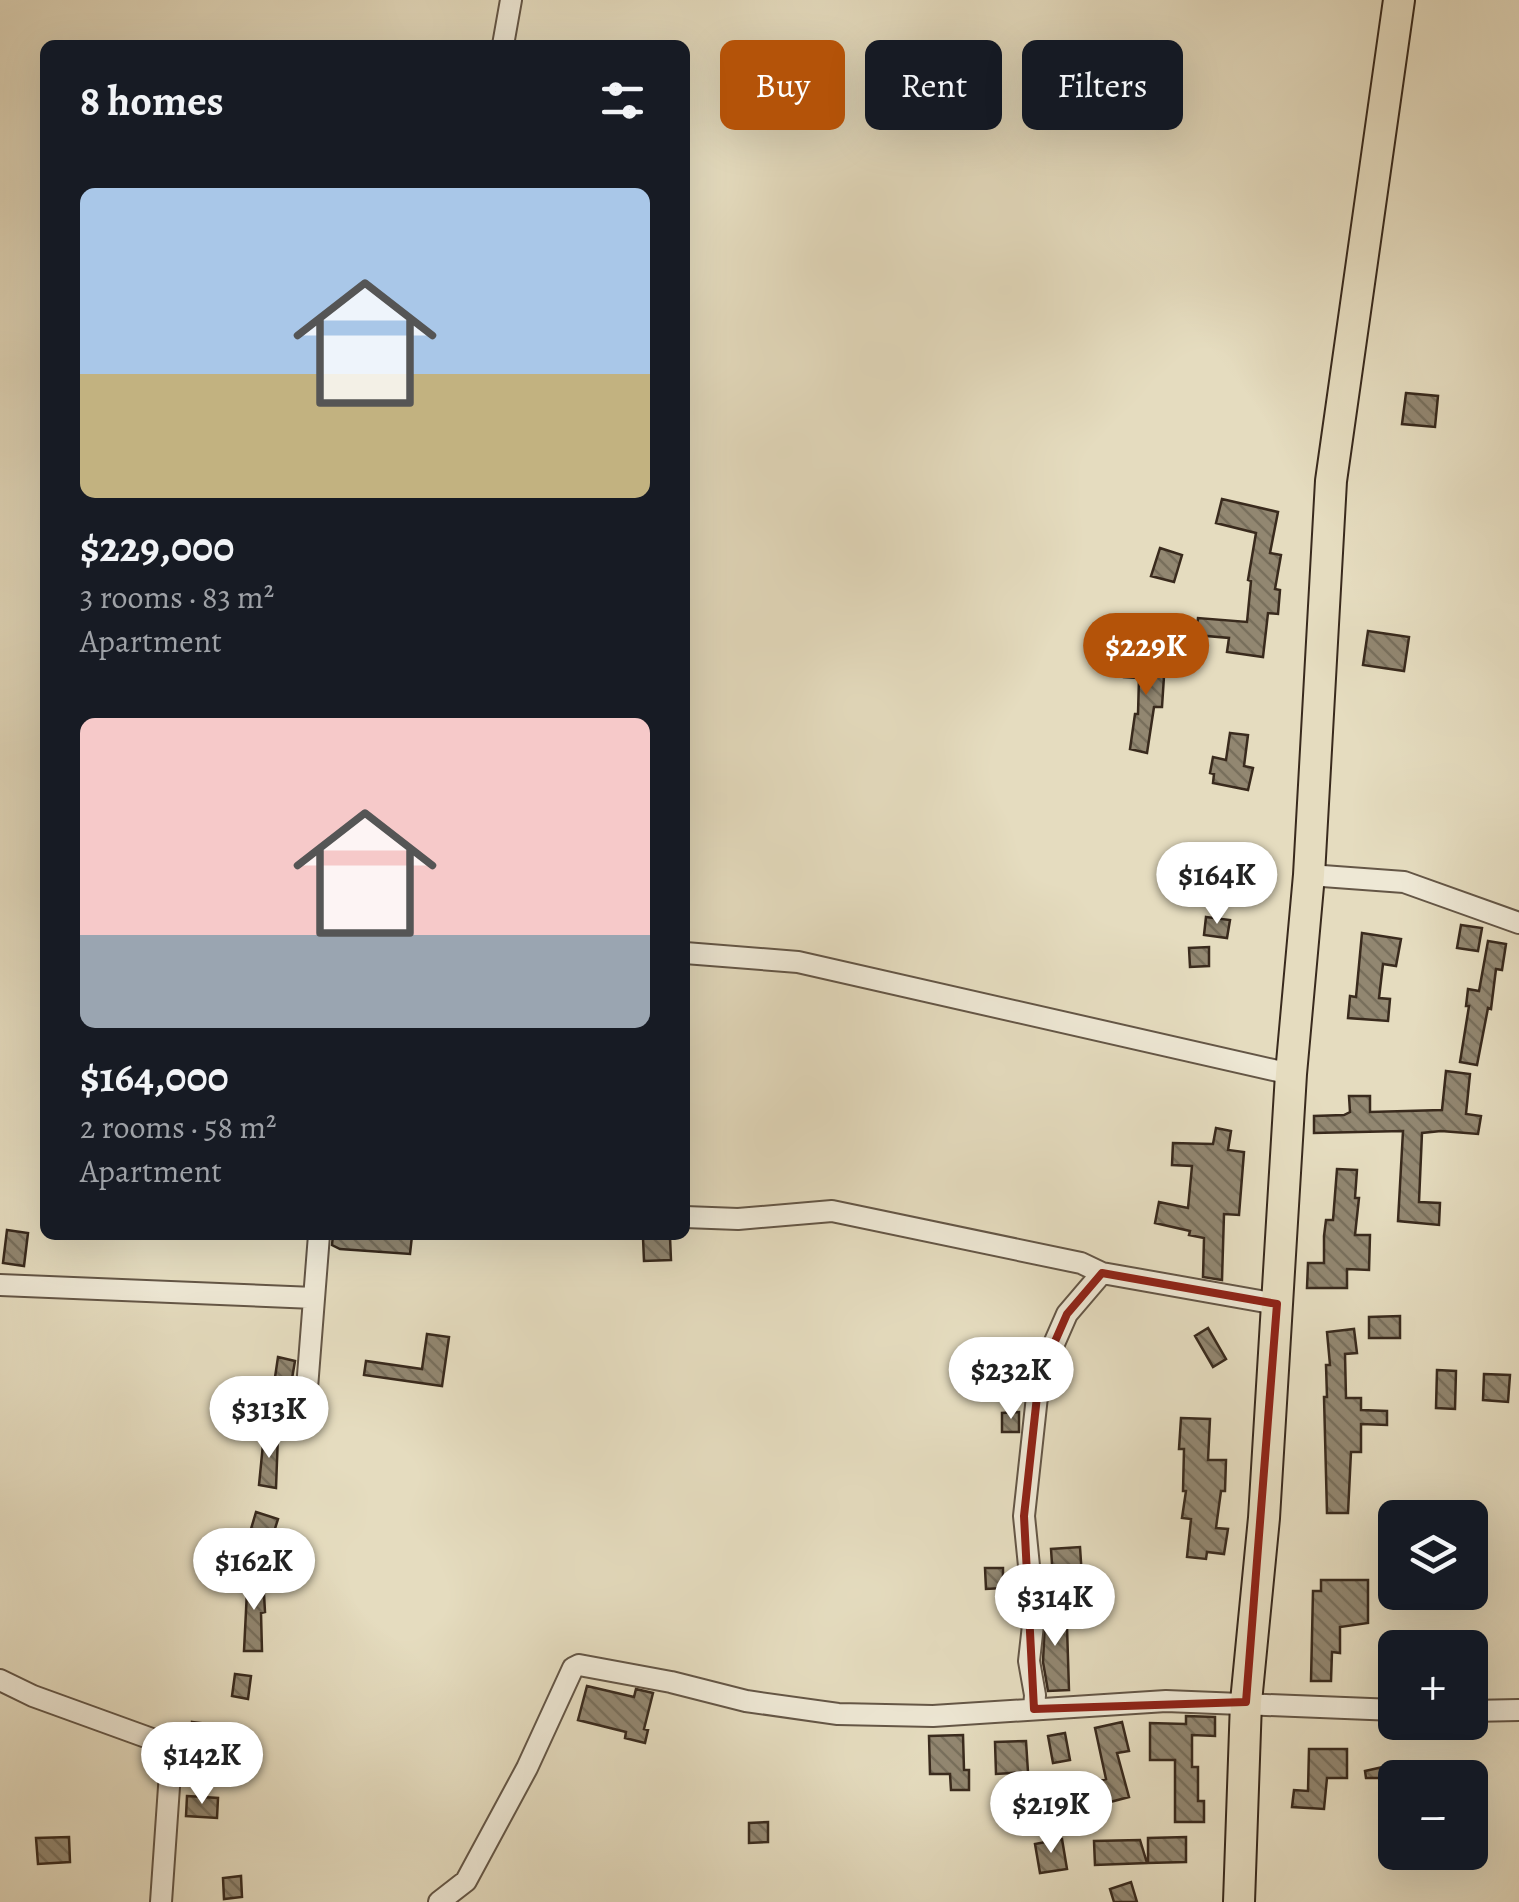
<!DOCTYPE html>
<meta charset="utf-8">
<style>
:root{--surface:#171b24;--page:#242831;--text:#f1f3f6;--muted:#9ea1a6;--accent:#b45309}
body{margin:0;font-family:Alegreya,serif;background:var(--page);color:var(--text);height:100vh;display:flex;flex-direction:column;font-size:38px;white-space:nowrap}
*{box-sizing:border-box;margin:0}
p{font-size:32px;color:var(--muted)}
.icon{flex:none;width:55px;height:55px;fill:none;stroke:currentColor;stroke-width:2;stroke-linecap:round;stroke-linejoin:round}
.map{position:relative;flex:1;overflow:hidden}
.details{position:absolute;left:40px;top:40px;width:650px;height:1200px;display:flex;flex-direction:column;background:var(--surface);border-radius:15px;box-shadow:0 10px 40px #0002}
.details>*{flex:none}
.top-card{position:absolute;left:720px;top:40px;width:648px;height:90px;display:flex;gap:20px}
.buttons{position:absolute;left:1378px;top:1500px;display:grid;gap:20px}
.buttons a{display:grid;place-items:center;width:110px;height:110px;border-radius:15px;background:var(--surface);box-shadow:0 10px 40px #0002;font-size:50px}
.price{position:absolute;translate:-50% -85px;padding:0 22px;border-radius:35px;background:#fff;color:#222;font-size:32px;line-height:65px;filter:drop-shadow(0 2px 5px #0008)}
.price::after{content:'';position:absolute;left:50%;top:60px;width:30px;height:22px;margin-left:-15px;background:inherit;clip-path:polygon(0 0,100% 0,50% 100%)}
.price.current{background:var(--accent);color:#fff}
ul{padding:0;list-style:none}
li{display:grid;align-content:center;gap:20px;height:530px;padding:0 40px}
li span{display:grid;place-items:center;height:310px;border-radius:15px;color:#555}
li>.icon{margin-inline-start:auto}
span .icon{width:180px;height:180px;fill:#fffc;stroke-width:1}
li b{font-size:42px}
h2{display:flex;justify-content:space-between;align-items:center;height:120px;padding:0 40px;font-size:42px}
.chip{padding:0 35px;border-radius:15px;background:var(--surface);box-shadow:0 10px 40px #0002;font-size:35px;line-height:90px}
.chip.current{background:var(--accent);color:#fff}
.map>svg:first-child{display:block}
.building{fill:url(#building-back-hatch);stroke:#392a1d;stroke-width:2.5}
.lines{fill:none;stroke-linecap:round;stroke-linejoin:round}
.street-casing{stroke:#645646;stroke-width:24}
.primary-casing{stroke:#392a1d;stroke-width:34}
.street{stroke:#eee8d5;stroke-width:20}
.primary{stroke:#e5dcbf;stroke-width:30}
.marked{fill:none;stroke:#8f2418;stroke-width:8;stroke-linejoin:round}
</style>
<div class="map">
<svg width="1519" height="1902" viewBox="0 0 1519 1902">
<defs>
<pattern id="building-back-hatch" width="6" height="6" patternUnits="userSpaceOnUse" patternTransform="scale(2.5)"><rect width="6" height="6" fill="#928771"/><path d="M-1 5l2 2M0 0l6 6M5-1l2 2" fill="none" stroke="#786f5c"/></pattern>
</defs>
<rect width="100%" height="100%" fill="#e5dcbf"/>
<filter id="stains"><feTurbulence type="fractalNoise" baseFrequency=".002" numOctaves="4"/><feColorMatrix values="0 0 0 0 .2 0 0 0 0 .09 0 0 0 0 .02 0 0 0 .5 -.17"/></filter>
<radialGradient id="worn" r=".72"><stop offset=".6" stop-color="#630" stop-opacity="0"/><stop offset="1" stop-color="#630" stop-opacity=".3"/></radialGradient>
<!-- building -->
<path class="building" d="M1406,393L1438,396L1435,427L1402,424Z
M1222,499L1278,512L1270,553L1281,555L1275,589L1280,590L1278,614L1268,613L1263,657L1227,652L1229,638L1196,635L1198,618L1247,622L1251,581L1248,580L1256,533L1216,523Z
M1160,548L1182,555L1174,582L1151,576Z
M1368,631L1409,637L1404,671L1363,665Z
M1125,659L1165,661L1162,707H1154L1147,753L1130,749L1135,714H1138L1139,678L1124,677Z
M1230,733L1248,735L1244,766L1253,768L1248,790L1213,783L1214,774L1210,773L1213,757L1226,760Z
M1206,917L1230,920L1227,938L1204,935Z
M1461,925L1482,928L1478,951L1457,948Z
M1362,933L1401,939L1396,966L1383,964L1379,998L1390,999L1388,1021L1348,1018L1350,996L1356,997Z
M1488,941L1506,944L1502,970L1496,969L1491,1009L1488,1008L1477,1065L1460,1062L1469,1006H1466L1468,989L1479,991Z
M1209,947V966L1190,967L1189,948Z
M1446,1071L1470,1074L1466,1114L1481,1116L1478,1134L1441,1131L1422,1133L1419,1202L1440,1203L1439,1225L1398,1221L1403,1131L1314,1133V1116L1344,1115L1350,1112L1349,1096H1370V1112L1442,1110Z
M1216,1128L1231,1131L1228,1150L1244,1152L1239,1215L1224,1214L1222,1280L1203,1277L1204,1238L1189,1235L1190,1231L1155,1223L1159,1202L1188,1208L1192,1166L1172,1165L1173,1143L1213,1144Z
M1337,1169L1357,1170L1355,1198H1359L1355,1235H1370L1369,1270L1347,1269V1288H1307L1308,1263H1324V1236L1326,1220H1333Z
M7,1230L28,1233L24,1266L3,1263Z
M333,1235L412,1236L410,1254L340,1249L332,1245Z
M670,1237L671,1260L644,1261L643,1238Z
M1400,1316V1338H1369V1317Z
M1208,1328L1226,1359L1213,1367L1195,1336Z
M1354,1329L1357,1353L1345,1354L1346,1398H1361V1410L1387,1411V1425L1361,1424V1452H1351L1348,1513H1327L1324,1397H1327L1326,1365H1330L1327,1332Z
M427,1334L449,1337L442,1386L364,1375L366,1361L422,1369Z
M278,1357L295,1361L285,1420L269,1418Z
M1437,1370L1456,1371L1455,1409L1436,1408Z
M1484,1374L1510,1375L1508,1402L1483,1400Z
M1019,1412V1432H1002V1413Z
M1181,1418L1210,1419L1208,1460H1226L1225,1491H1221L1216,1528L1228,1529L1224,1554L1207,1552L1206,1559L1187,1557L1191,1519L1182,1518L1186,1491H1183L1184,1449H1179Z
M264,1434H278L276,1488L259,1485Z
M256,1512L278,1519L273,1535L251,1529Z
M1080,1547L1083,1592L1054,1594L1051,1549Z
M985,1568H1003V1588L986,1589Z
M248,1571L263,1572L260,1594H264L265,1612L261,1613L262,1651H244Z
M1321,1580H1368V1623L1340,1627V1653L1332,1652L1331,1681H1311L1313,1591H1321Z
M1046,1599H1060L1061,1627H1067L1069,1690L1048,1691L1043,1662Z
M235,1674L251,1676L248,1699L232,1696Z
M587,1686L634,1697L636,1689L653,1693L644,1729L648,1730L645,1743L625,1738L626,1732L578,1720Z
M1186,1716L1215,1717V1736L1192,1735V1767H1198V1801H1204V1822H1175V1760H1150V1723L1186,1724Z
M192,1722L225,1726L224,1733L245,1735L241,1776L222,1774L225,1754L188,1750Z
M1122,1722L1129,1751L1117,1753L1129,1797L1099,1805L1093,1782L1106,1779L1095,1728Z
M1065,1733L1070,1760L1053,1763L1048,1736Z
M963,1735L964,1770H969V1790H951L950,1774H930L929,1736Z
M1026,1741L1028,1772L996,1774L995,1742Z
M1309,1749H1347V1778H1327L1324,1809L1292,1807L1294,1790L1308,1791Z
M1405,1762L1409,1778H1366L1365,1771Z
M187,1796L218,1798L217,1818L186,1816Z
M768,1822V1842L749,1843V1823Z
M69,1837L70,1862L38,1864L36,1838Z
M1186,1837V1862L1148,1863V1838Z
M1062,1839L1067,1869L1040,1873L1035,1844Z
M1140,1840L1147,1863L1095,1865L1094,1841Z
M241,1876L242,1897L224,1899L223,1878Z
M1131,1882L1137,1902H1114L1110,1889Z"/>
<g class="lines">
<!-- street casing -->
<g class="street-casing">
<path id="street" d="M503,45L511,0
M1309,875L1404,882L1519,923
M685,953L798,962L1291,1074
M685,1217L738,1219L832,1211L1081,1263L1102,1273L1277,1304
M0,1285L314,1298
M306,1401L319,1235
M0,1680L33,1696L160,1742L168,1749L171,1758L161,1902
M1034,1709L1035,1695L1029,1661L1034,1616L1024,1516L1039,1378L1067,1314L1102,1273
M1470,1711L1519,1710
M439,1902L466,1881L527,1768L573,1668L579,1665L671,1682L746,1701L838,1714L933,1716L1166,1701L1395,1710"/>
</g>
<!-- primary casing -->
<g class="primary-casing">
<path id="primary" d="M1239,1902L1246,1702L1264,1518L1291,1074L1309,875L1331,481L1399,0"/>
</g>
<!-- street -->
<use href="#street" class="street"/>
<!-- primary -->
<use href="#primary" class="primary"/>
</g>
<!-- marked area -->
<path class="marked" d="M1102,1273L1277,1304L1246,1702L1034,1709L1024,1516L1039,1378L1067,1314Z"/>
<rect width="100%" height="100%" filter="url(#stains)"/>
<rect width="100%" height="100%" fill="url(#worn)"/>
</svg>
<div class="buttons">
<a><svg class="icon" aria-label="layers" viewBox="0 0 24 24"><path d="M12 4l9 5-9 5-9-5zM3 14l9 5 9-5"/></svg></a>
<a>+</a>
<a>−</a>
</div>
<b class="price current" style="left:1146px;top:698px">$229K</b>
<b class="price" style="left:1217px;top:927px">$164K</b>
<b class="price" style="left:1011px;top:1422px">$232K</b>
<b class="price" style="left:269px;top:1461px">$313K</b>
<b class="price" style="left:254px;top:1613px">$162K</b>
<b class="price" style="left:1055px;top:1649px">$314K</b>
<b class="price" style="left:202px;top:1807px">$142K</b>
<b class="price" style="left:1051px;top:1856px">$219K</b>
<div class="top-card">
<a class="chip current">Buy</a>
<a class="chip">Rent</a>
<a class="chip">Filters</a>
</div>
<section class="details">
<h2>8 homes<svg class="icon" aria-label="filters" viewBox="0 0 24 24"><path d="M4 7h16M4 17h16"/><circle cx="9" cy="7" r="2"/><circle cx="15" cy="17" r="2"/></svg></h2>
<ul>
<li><span style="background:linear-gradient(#a9c7e8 60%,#c2b280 0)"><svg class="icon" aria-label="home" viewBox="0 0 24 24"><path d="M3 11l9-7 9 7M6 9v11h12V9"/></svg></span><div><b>$229,000</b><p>3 rooms · 83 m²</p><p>Apartment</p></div></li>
<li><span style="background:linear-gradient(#f6c9c9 70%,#9aa5b1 0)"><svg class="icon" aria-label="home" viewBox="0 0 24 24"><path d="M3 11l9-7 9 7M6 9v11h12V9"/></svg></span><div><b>$164,000</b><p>2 rooms · 58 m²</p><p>Apartment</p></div></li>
</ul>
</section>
</div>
